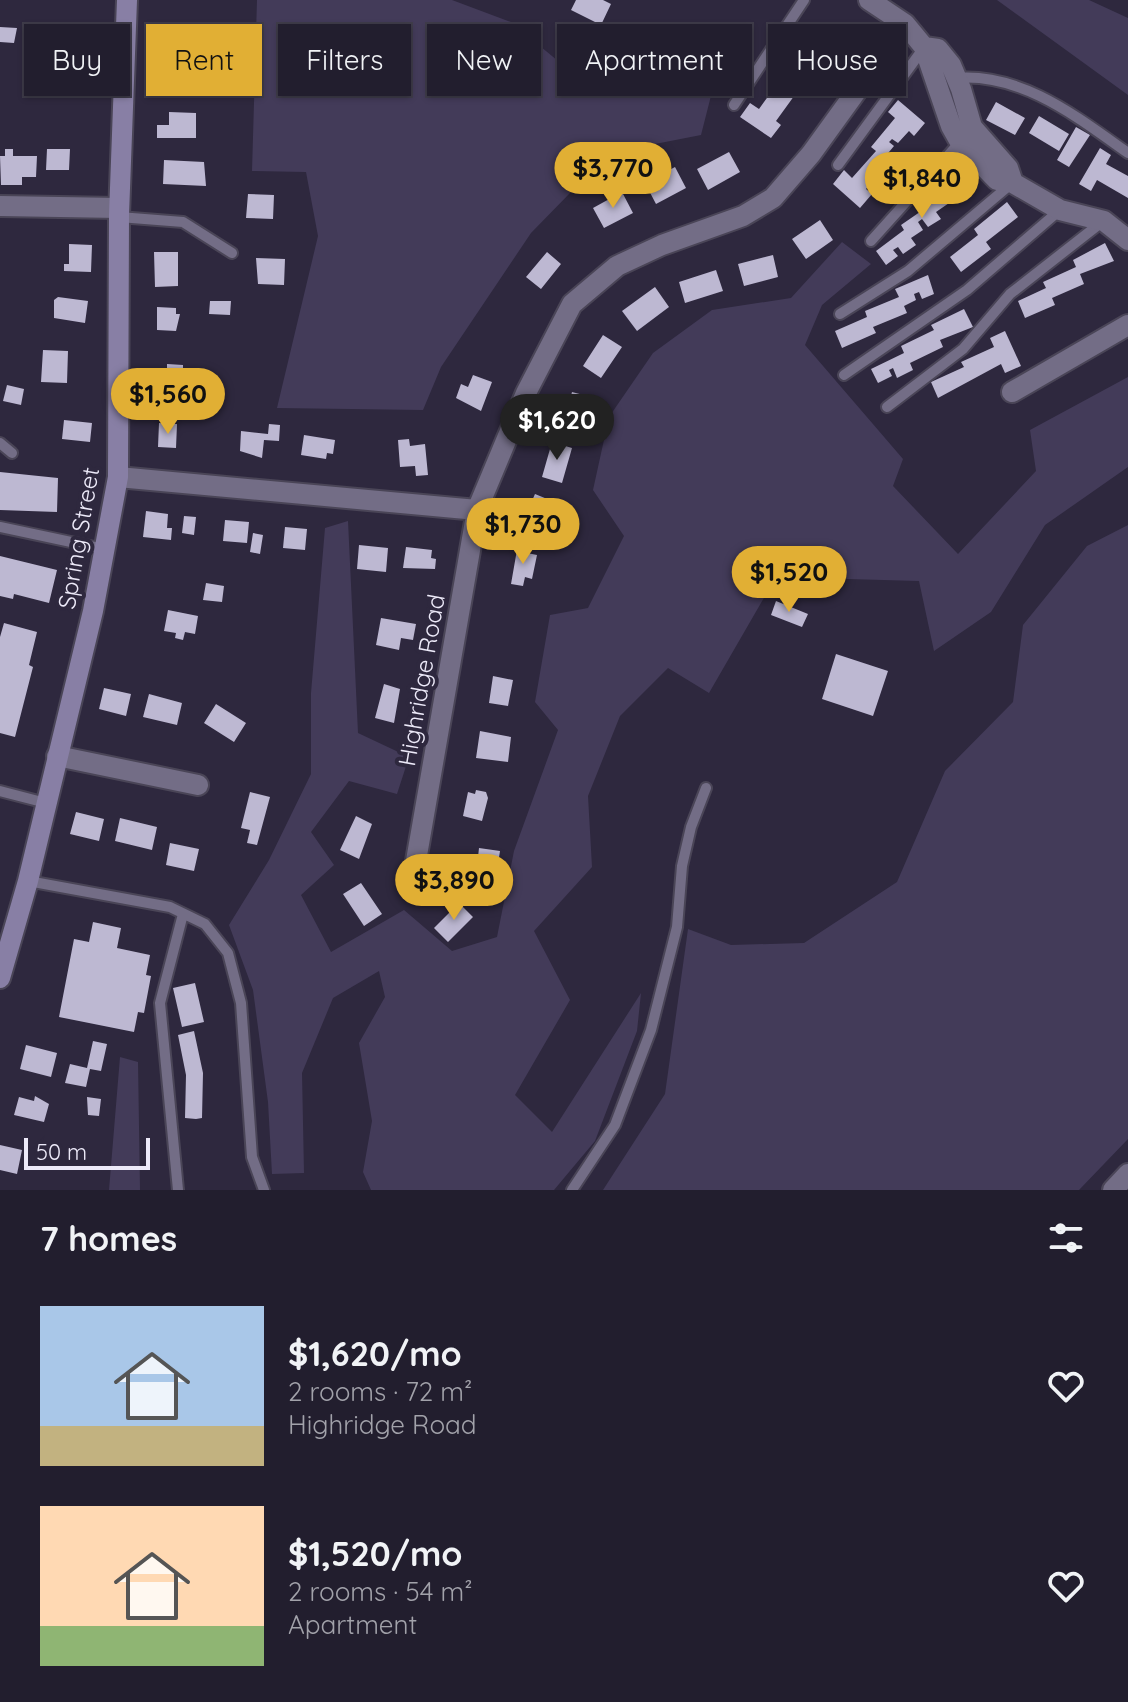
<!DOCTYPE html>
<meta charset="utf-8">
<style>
:root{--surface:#221e2e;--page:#2a2736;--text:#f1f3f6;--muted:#a2a2aa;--line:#3f3c4a;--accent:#e1af34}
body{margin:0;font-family:Quicksand,sans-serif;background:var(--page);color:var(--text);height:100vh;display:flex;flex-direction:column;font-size:30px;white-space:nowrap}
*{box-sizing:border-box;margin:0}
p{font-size:26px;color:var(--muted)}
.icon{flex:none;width:44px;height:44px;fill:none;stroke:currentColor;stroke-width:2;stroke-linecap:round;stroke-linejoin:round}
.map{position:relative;height:1190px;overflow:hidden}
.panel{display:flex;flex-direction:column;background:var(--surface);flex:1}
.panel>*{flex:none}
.top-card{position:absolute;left:24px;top:24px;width:1080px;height:72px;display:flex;gap:16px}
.scale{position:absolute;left:24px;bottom:20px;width:126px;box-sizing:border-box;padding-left:8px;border:4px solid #edeaf9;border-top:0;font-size:22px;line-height:28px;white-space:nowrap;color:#edeaf9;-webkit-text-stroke:6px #2e283e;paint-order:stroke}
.price{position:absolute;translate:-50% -68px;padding:0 18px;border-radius:28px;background:var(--accent);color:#111;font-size:26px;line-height:52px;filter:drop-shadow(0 2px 4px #0008)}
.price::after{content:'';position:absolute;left:50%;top:48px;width:24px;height:18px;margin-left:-12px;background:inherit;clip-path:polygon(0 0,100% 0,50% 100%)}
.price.active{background:#222;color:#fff}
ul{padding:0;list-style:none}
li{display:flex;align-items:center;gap:24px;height:200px;padding:0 40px}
li span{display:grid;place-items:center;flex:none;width:224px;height:160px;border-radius:0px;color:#555}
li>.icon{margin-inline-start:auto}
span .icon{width:96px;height:96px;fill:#fffc;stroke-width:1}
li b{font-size:34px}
h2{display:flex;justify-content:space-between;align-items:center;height:96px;padding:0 40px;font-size:34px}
.chip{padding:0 28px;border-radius:0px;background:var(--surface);box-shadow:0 2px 6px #0004,0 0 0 2px var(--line);font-size:28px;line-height:72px}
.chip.active{background:var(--accent);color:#111}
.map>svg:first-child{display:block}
.green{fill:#433b59}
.building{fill:#bdb8d2}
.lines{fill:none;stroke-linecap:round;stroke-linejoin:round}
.service-casing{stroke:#4a4557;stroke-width:14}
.minor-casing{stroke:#4a4557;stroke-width:24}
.secondary-casing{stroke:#4a4557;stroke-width:24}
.service{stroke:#736d86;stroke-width:10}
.minor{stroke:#736d86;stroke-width:20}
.secondary{stroke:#887fa5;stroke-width:20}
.labels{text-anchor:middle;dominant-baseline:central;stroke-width:8;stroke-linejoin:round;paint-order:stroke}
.street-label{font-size:24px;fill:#edeaf9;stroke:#2e283e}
</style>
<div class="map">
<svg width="1128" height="1190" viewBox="0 0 1128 1190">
<rect width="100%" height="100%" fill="#2e283e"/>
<!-- green -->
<path class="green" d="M257,0H452L511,22L599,95L714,84L701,135L609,153L531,233L441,367L423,410L277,408L318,236L306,172L252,171Z
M997,0H1089L1128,18V95Z
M842,242L871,264L822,305L805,345L903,459L893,486L958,554L1036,471L1030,430L1128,377V467L1045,525L991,612L934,651L919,581L776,577L709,693L668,668L620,716L588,796L592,867L534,931L570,1000L515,1095L552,1132L641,993L637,1031L595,1141L554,1190H371L363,1172L372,1121L359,1043L385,997L379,971L333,998L302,1073L304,1173L272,1174L268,1102L253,990L229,925L269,860L311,774V693L325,528L348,521L358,733L409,757L397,794L349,781L311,832L334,865L301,895L331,952L404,910L452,951L497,937L514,851L558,730L535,702L550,615L588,608L624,536L593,490L609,417L653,353L712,310L791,298Z
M1128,525V1139L1079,1190H603L665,1094L688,929L731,945L804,943L897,882L945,771L1013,702L1023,625L1087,546Z
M120,1057L138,1062L140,1190H109Z"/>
<!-- building -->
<path class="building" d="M576,0H603L611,4L601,25L571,10Z
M0,27L17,28L14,43L0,42Z
M799,28L829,50L819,64L813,59L804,72L796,66L793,70L799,74L790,87L797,92L776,121L781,125L771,138L740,117L750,103L759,109L780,80L776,77L796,47L789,42Z
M625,29L654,44L644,64L615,49Z
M174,30L203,32L201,57L159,54L160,44L173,45Z
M707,31L722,47L699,68L684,52Z
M61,51L92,54L90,71L59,68Z
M157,69L202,71L201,97L173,96L174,83L157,82Z
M898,100L925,123L914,136L909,131L898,143L892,139L889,142L894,146L884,158L889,163L880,174L874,169L870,173L876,177L866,189L872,194L860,208L833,184L844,170L852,178L876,151L871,147L895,118L888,112Z
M996,102L1025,118L1015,135L986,120Z
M169,112L196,113V138H157V125H169Z
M1039,116L1069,134L1059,151L1029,133Z
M1076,127L1090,135L1069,167L1057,160Z
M1100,148L1111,155L1106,164L1128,176V198L1097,180L1091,191L1079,184Z
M5,149H13V156H37L36,177H22V185H1L0,156H5Z
M47,149H70L69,170H46Z
M729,152L740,172L708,190L697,169Z
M164,160L204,162L206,186L163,184Z
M675,167L686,188L656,204L645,183Z
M955,176L965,192L936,212L941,219L928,227L922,219L918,222L923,230L911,238L916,245L903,254L898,247L893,250L898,256L886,265L876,251L904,230L901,225L930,205L925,198L932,192Z
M622,192L633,213L604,228L593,208Z
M248,194L274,195L273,219L246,218Z
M1007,202L1018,217L986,242L991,249L961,272L950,257L978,235L974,229Z
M820,220L833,240L806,259L792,239Z
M1105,243L1114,261L1080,274L1084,284L1052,298L1055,305L1025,318L1018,301L1046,288L1043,282L1076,267L1073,260Z
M69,244L92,245L91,272L64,271V264H69Z
M154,252H178V286L155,287Z
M547,252L561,264L541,289L526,277Z
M773,255L778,277L744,286L738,264Z
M256,258L285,259L284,285L258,284Z
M716,270L723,291L685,303L679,282Z
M928,275L934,294L922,299L919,292L914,294L916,300L904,306L907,313L873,327L876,333L842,348L835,331L867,317L865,311L899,297L895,289Z
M655,287L669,307L637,331L622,311Z
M58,297L88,301L85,323L54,318V300Z
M210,301H231L230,315L209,314Z
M157,307L176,308V314H180L176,331L157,330Z
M964,309L973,327L940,340L943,347L910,363L913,370L897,378L893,368L889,370L892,376L878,383L871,369L904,353L901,346L934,330L931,325Z
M1005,331L1021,366L1005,373L1001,364L938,398L931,382L964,367L961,362L994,347L990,338Z
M603,335L622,347L601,378L583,366Z
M43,350L68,351L67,383L41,382Z
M167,364L183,365V395H155L156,373H167Z
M473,375L492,382L481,411L456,398L461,384L468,387Z
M7,385L24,389L21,405L3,401Z
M572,392L591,397L582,432L563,427Z
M64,420L92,423L90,442L62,439Z
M159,423L177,424L176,448L158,447Z
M269,424L280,425L279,441L264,440L262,458L240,451L241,431L268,434Z
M304,435L335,440L333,454L327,453L326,459L301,455Z
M409,439L410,446L425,444L428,475L416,476L415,466L400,467L398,440Z
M552,442L572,448L562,483L542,477Z
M0,472L58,478L57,512L0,510Z
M535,494L557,503L549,521L555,524L551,533L523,521Z
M146,511L168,514L167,528H172L171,540L143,537Z
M184,516L196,517L194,535L182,533Z
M225,520L249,522L247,543L223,541Z
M285,527L307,529L305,550L283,548Z
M253,533L263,535L260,554L250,552Z
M518,544L528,546L527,553L537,555L532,579L525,577L523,586L511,584Z
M359,545L388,548L386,572L357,569Z
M406,547L432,550L431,558L436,559L435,569L403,568Z
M0,556L57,570L49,603L14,594L13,599L0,596Z
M206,583L224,586L222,602L203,600Z
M776,601L808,614L802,627L771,615Z
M168,610L198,616L195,634L185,632L183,640L175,638L176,633L164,631Z
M381,618L416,624L413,640L401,638L399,650L376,645Z
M4,623L37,632L29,665L33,667L15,737L0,733V637Z
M836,654L888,671L873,716L822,699Z
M493,676L513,680L508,706L489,703Z
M384,684L400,689L394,723L375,718Z
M104,688L131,694L126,716L99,709Z
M149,694L182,703L177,725L143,717Z
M216,704L246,723L234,742L204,723Z
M480,731L511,737L508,762L476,758Z
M476,790L486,792L488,798L482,821L463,816L468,792L475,794Z
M250,792L270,797L257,845L247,843L250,830L241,828Z
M76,812L104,819L99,841L70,834Z
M356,816L372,824L359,859L340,850Z
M120,818L157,827L152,850L115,841Z
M170,843L199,849L194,871L166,865Z
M479,848L500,851L496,877L476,875Z
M361,883L382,914L364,926L343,894Z
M459,903L473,917L448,942L434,928Z
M93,922L121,928L117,948L150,955L146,975L151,976L144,1013L138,1012L134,1032L59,1017L74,939L89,942Z
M195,983L204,1022L182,1027L173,988Z
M194,1031L203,1073L202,1118L196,1119L185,1118L186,1075L178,1035Z
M93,1041L107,1044L101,1071L90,1069L86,1087L65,1083L70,1064L87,1068Z
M26,1045L57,1053L51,1077L20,1069Z
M35,1096L49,1104L44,1122L14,1115L19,1097L34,1101Z
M87,1097L101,1099L99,1116L88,1115Z
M0,1145L22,1150L17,1174L0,1170Z"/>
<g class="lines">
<!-- service casing -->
<g class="service-casing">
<path id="service" d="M955,78C1021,72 1077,117 1128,153
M734,105L804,0
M838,165L923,49
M119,217L183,222L232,253
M871,241L960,142
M840,314L908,271L1011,184
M844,375L967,290L1060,210
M887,407L963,349L1010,294L1102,222
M0,443L12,453
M0,527L104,549
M0,791L46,803
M28,881L170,907L205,924L228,953L241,1003L252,1157L264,1190
M178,1190L160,1003L183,914
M572,1190L615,1125L651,1030L677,927L682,866L691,827L706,788"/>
</g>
<!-- minor casing -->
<g class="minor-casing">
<path id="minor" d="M869,0L905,24L924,47L951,126L960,142L997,180L1013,183L1008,168L972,127L961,89L951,65L938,49L924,47
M1013,183L1060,210L1104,221L1128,240
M0,206L119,208
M1012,392L1128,325
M118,477L477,510
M57,756L198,785
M416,861L477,510L526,393L572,304L617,266L662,245L743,216L773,198L811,154L905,24
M1113,1190L1128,1174"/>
</g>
<!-- secondary casing -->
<g class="secondary-casing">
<path id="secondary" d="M0,978L28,881L93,611L118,477L119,215L127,0"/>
</g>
<!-- service -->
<use href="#service" class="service"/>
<!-- minor -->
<use href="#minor" class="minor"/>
<!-- secondary -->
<use href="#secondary" class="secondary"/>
</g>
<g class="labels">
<!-- street labels -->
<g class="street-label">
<text transform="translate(78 538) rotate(-80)">Spring Street</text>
<text transform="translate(421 680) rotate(-80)">Highridge Road</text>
</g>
</g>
</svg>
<div class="scale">50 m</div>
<b class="price" style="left:613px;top:210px">$3,770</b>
<b class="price" style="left:922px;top:220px">$1,840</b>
<b class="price" style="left:168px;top:436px">$1,560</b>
<b class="price active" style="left:557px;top:462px">$1,620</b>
<b class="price" style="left:523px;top:566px">$1,730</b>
<b class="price" style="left:789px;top:614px">$1,520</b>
<b class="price" style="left:454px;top:922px">$3,890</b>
<div class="top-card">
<a class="chip">Buy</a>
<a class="chip active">Rent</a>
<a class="chip">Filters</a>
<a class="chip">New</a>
<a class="chip">Apartment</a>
<a class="chip">House</a>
</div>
</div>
<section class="panel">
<h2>7 homes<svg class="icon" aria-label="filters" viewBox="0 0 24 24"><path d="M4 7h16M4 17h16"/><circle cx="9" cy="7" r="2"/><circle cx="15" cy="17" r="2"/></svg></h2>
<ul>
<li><span style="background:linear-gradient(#a9c7e8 75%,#c2b280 0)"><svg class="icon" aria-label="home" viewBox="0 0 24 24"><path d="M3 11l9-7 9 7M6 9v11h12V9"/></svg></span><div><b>$1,620/mo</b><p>2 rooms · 72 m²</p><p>Highridge Road</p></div><svg class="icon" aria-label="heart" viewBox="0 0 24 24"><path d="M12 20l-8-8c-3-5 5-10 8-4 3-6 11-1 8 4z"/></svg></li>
<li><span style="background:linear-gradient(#ffd9b3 75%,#8fb573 0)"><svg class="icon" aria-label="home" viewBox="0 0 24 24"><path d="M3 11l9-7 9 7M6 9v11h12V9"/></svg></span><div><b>$1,520/mo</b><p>2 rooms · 54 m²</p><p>Apartment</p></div><svg class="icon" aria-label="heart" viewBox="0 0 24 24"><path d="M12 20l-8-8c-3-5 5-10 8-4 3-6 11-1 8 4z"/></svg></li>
</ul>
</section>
